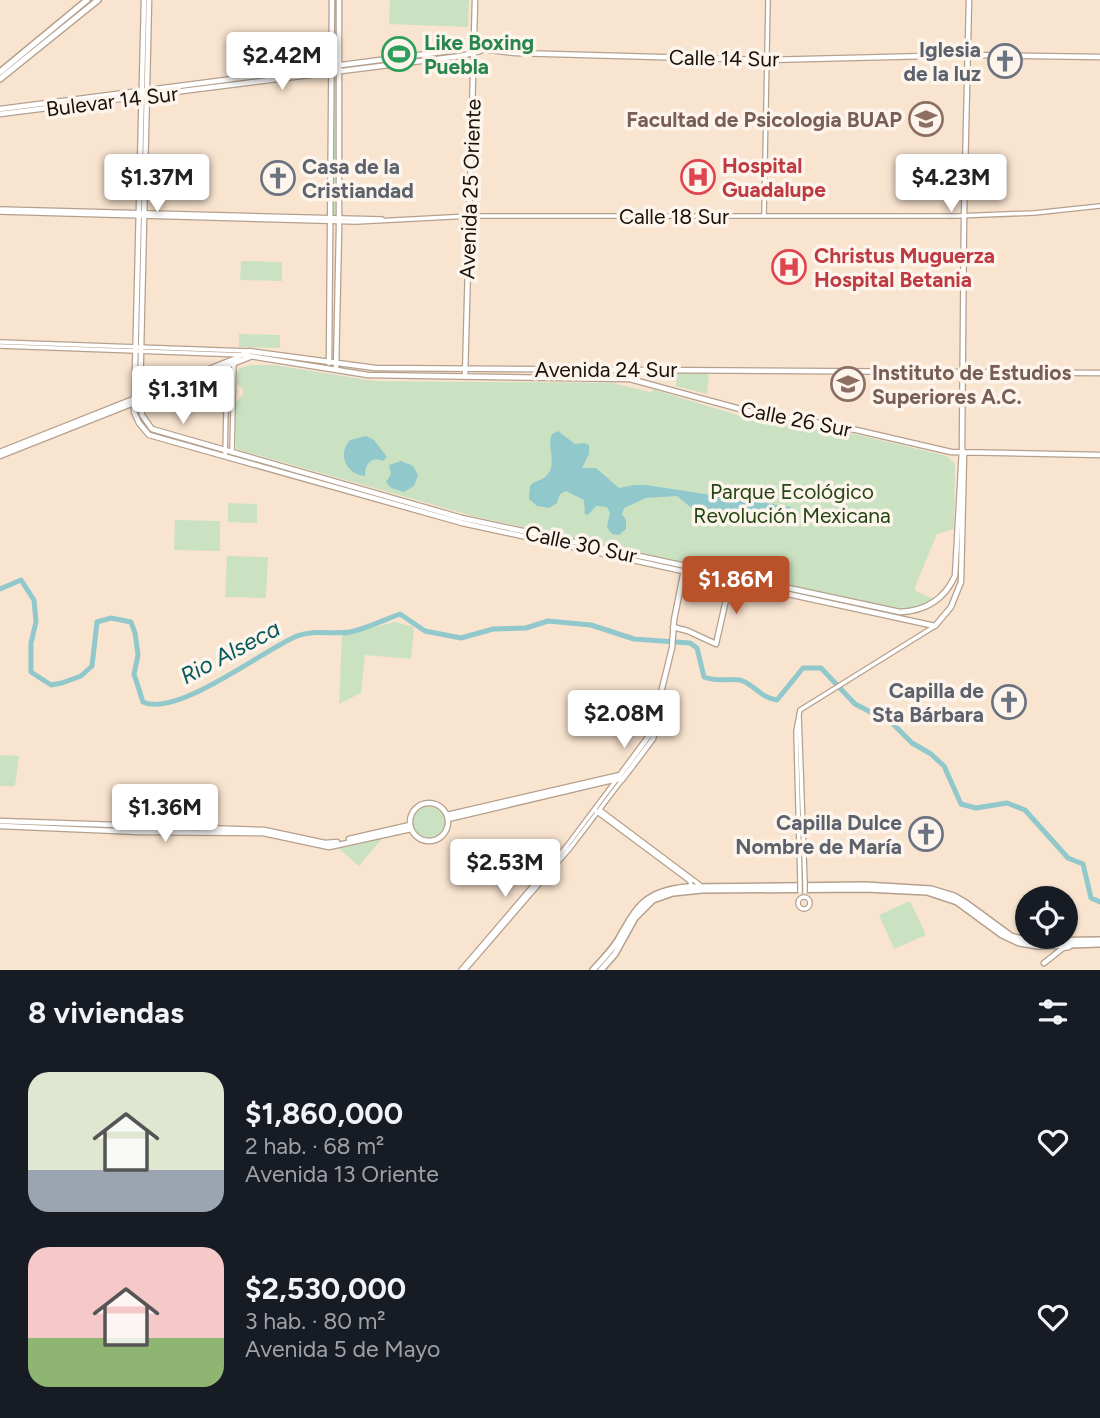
<!DOCTYPE html>
<html lang="es">
<meta charset="utf-8">
<style>
:root{--surface:#171b24;--page:#242831;--text:#f1f3f6;--muted:#9ea1a6;--accent:#b95229}
body{margin:0;font-family:Figtree,sans-serif;background:var(--page);color:var(--text);height:100vh;display:flex;flex-direction:column;font-size:26px;white-space:nowrap}
*{box-sizing:border-box;margin:0}
p{font-size:23px;color:var(--muted)}
.icon{flex:none;width:38px;height:38px;fill:none;stroke:currentColor;stroke-width:2;stroke-linecap:round;stroke-linejoin:round}
.map{position:relative;height:970px;overflow:hidden}
.sheet{display:flex;flex-direction:column;background:var(--surface);flex:1}
.sheet>*{flex:none}
.controls{position:absolute;left:1015px;top:886px;display:grid;gap:14px}
.controls a{display:grid;place-items:center;width:63px;height:63px;border-radius:50%;background:var(--surface);box-shadow:0 2px 5px #0004;font-size:35px}
.price{position:absolute;translate:-50% -60px;padding:0 16px;border-radius:7px;background:#fff;color:#222;font-size:23px;line-height:46px;filter:drop-shadow(0 2px 4px #0008)}
.price::after{content:'';position:absolute;left:50%;top:42px;width:21px;height:16px;margin-left:-10px;background:inherit;clip-path:polygon(0 0,100% 0,50% 100%)}
.price.current{background:var(--accent);color:#fff}
ul{padding:0;list-style:none}
li{display:flex;align-items:center;gap:21px;height:175px;padding:0 28px}
li span{display:grid;place-items:center;flex:none;width:196px;height:140px;border-radius:21px;color:#555}
li>.icon{margin-inline-start:auto}
span .icon{width:84px;height:84px;fill:#fffc;stroke-width:1}
li b{font-size:30px}
h2{display:flex;justify-content:space-between;align-items:center;height:84px;padding:0 28px;font-size:30px}
.map>svg:first-child{display:block}
.green{fill:#cbe2c2}
.water{fill:#90c8cc}
.lines{fill:none;stroke-linecap:round;stroke-linejoin:round}
.river{stroke:#90c8cc;stroke-width:5}
.tertiary-casing{stroke:#b4a08d;stroke-width:6}
.secondary-casing{stroke:#b4a08d;stroke-width:7}
.primary-casing{stroke:#b4a08d;stroke-width:8}
.tertiary{stroke:#fff;stroke-width:3.5}
.secondary{stroke:#fff;stroke-width:4.5}
.primary{stroke:#fff;stroke-width:5}
.tertiary-bridge-casing{stroke:#b4a08d;stroke-width:6;stroke-linecap:butt}
.tertiary-bridge{stroke:#fff;stroke-width:3.5}
.labels{text-anchor:middle;dominant-baseline:central;stroke-width:7;stroke-linejoin:round;paint-order:stroke}
.leisure-label{font-size:21px;font-weight:bold;fill:#27864d;stroke:#fdf4ec;text-anchor:start}
.worship-label{font-size:21px;font-weight:bold;fill:#5b616d;stroke:#fdf4ec;text-anchor:end}
.street-label{font-size:21px;fill:#18110a;stroke:#fdf4ec}
.education-label{font-size:21px;font-weight:bold;fill:#785e54;stroke:#fdf4ec;text-anchor:end}
.health-label{font-size:21px;font-weight:bold;fill:#be3a42;stroke:#fdf4ec;text-anchor:start}
.park-label{font-size:21px;fill:#234512;stroke:#fdf4ec}
.water-label{font-size:23px;font-style:italic;fill:#05595d;stroke:#fdf4ec}
</style>
<div class="map">
<svg width="1100" height="970" viewBox="0 0 1100 970">
<rect width="100%" height="100%" fill="#f9e4d0"/>
<!-- green -->
<path class="green" d="M390,0H469L468,27L389,24Z
M337,73L339,215H333L330,74Z
M241,261L282,262V281L240,280Z
M239,334L280,335V348L239,347Z
M250,365H274L375,381L613,383L650,392L655,390L747,418L751,416L804,422L947,456L955,464L954,529L937,534L915,587L916,591L933,599L916,607L902,609L772,582L473,516L236,449V402L243,395V389L237,384V372L240,368Z
M676,372H709L707,394L676,386Z
M228,503L257,504V523L228,522Z
M175,520L220,521V551L174,550Z
M227,556L268,557L266,598L225,597Z
M395,622L414,627L411,659L365,655L361,693L339,704L342,635Z
M0,755L19,756L15,786H0Z
M413 823a17 17 0 1 1 34 0a17 17 0 1 1-34 0Z
M384,836L359,866L337,847Z
M910,901L926,935L894,949L879,915Z"/>
<!-- water -->
<path class="water" d="M558,431L575,444L584,443L589,445V454L582,468H596L619,488L634,485H646L791,507L787,511L772,512L770,508L700,515L677,496L646,498L624,508L622,514L626,520V529L619,535L612,534L607,527L610,513L607,507L596,506L589,514L585,515L584,500L566,491L560,494L557,503L549,508L537,506L529,499L530,486C534,481 540,481 545,477C559,465 546,449 552,434Z
M366,436L374,440L387,457L383,461C371,456 365,464 365,476C346,474 337,455 350,440Z
M401,461L413,466L418,475L414,486L404,492L391,488L386,482L391,474L389,465Z"/>
<g class="lines">
<!-- river -->
<path class="river" d="M0,589L21,580L34,600L36,622L31,643V672L51,685L62,683L81,676L92,666L97,622L111,618L131,622L135,633L138,655L134,674L143,702C177,718 263,650 297,636C315,629 332,635 350,632C368,628 384,620 400,614L425,631L461,638L493,629L526,628L548,621L591,625L634,639L690,643L697,648L704,677C719,683 734,677 743,681C756,687 762,698 777,700L803,668H821L855,704L892,723L912,743L931,754L944,766L961,804L976,808L1007,803L1025,810L1068,858L1083,864L1091,898L1100,902"/>
<!-- tertiary casing -->
<g class="tertiary-casing">
<path id="tertiary" d="M0,209L382,219
M0,212L356,222L470,216H957L1034,213L1100,206
M764,216L768,0
M0,342L249,351
M0,346L243,355
M232,452L234,361
M225,456L227,364
M799,714L805,883
M600,810L700,885
M596,811L690,881L691,885L688,887
M800,883L796,731L800,710L935,626
M798 903a6 6 0 1 1 12 0a6 6 0 1 1-12 0Z
M461,970L566,847L617,779
M465,970L571,847L622,780"/>
</g>
<!-- secondary casing -->
<g class="secondary-casing">
<path id="secondary" d="M144,0L134,412L139,423L149,435L462,523L935,626L951,607L961,582L964,454L962,449L964,215L969,0
M149,0L140,396L142,415L152,429L462,518L900,612C926,611 944,600 955,576L962,450
M0,109L473,48L515,53L767,60L968,55L1100,57
M0,114L461,56L480,51
M243,355L368,375L630,379L751,412L839,426L951,452L1100,455
M329,363L332,0
M336,370L339,229V0
M465,377L475,0
M0,452L234,359L249,351L375,368L1100,373
M0,456L250,357
M673,627L688,631L716,644L730,582
M617,779L651,733L672,648L674,620L684,570
M410 822a19 19 0 1 1 38 0a19 19 0 1 1-38 0Z
M447,815L620,775
M448,819L617,779L622,780L653,739L655,731L654,721
M0,821L264,830L325,843L337,842
M0,826L140,832L263,833L329,847L411,829
M349,839L410,825
M1044,963L1063,948L1069,947"/>
</g>
<!-- primary casing -->
<g class="primary-casing">
<path id="primary" d="M0,72L87,0
M0,79L98,0
M593,970C602,960 611,951 618,940C637,906 645,891 687,887L865,885L931,889L954,896L966,903L1011,936L1028,941L1100,940
M601,970L615,954L635,918L653,900L673,893L702,890L866,889L927,892L957,902L1002,935L1019,943L1038,946L1100,944"/>
</g>
<!-- tertiary -->
<use href="#tertiary" class="tertiary"/>
<!-- secondary -->
<use href="#secondary" class="secondary"/>
<!-- primary -->
<use href="#primary" class="primary"/>
<!-- tertiary-bridge casing -->
<g class="tertiary-bridge-casing">
<path id="tertiary-bridge" d="M800,883V892
M805,883V892"/>
</g>
<!-- tertiary-bridge -->
<use href="#tertiary-bridge" class="tertiary-bridge"/>
</g>
<!-- icons -->
<defs>
<g id="stadium-ring" transform="scale(1.75)"><circle r="9.5" fill="#fdf4ec" stroke="#2e9e5b" stroke-width="1.5"/><path d="M0-5a6.5 5 0 1 0 0 10a6.5 5 0 1 0 0-10ZM-3.5-1.8h7v3.6h-7Z" fill="#2e9e5b"/></g>
<g id="church-ring" transform="scale(1.75)"><circle r="9.5" fill="#fdf4ec" stroke="#6b7280" stroke-width="1.5"/><path d="M-1.2-6h2.4v3.5h3.3v2.4h-3.3V6h-2.4V-.1h-3.3v-2.4h3.3Z" fill="#6b7280"/></g>
<g id="university-ring" transform="scale(1.75)"><circle r="9.5" fill="#fdf4ec" stroke="#8d6e63" stroke-width="1.5"/><path d="M0-5L7-2L0 1L-7-2ZM-4 1L0 2.5L4 1V4Q0 6-4 4Z" fill="#8d6e63"/></g>
<g id="hospital-ring" transform="scale(1.75)"><circle r="9.5" fill="#fdf4ec" stroke="#e0444e" stroke-width="1.5"/><path d="M-5-5h3v3.5h4V-5h3V5h-3V1.5h-4V5h-3Z" fill="#e0444e"/></g>
</defs>
<g fill-rule="evenodd">
<use href="#stadium-ring" x="399" y="54"/>
<use href="#church-ring" x="1005" y="61"/>
<use href="#university-ring" x="926" y="119"/>
<use href="#hospital-ring" x="698" y="177"/>
<use href="#church-ring" x="278" y="178"/>
<use href="#hospital-ring" x="789" y="267"/>
<use href="#university-ring" x="848" y="384"/>
<use href="#church-ring" x="1009" y="702"/>
<use href="#church-ring" x="926" y="834"/>
</g>
<g class="labels">
<!-- leisure labels -->
<g class="leisure-label">
<text x="424" y="42">Like Boxing<tspan x="424" dy="24">Puebla</tspan></text>
</g>
<!-- worship labels -->
<g class="worship-label">
<text x="981" y="49">Iglesia<tspan x="981" dy="24">de la luz</tspan></text>
<text x="302" y="166" text-anchor="start">Casa de la<tspan x="302" dy="24">Cristiandad</tspan></text>
<text x="984" y="690">Capilla de<tspan x="984" dy="24">Sta Bárbara</tspan></text>
<text x="902" y="822">Capilla Dulce<tspan x="902" dy="24">Nombre de María</tspan></text>
</g>
<!-- street labels -->
<g class="street-label">
<text transform="translate(724 58) rotate(1)">Calle 14 Sur</text>
<text transform="translate(112 101) rotate(-7)">Bulevar 14 Sur</text>
<text transform="translate(470 189) rotate(-88)">Avenida 25 Oriente</text>
<text x="674" y="216">Calle 18 Sur</text>
<text x="606" y="369">Avenida 24 Sur</text>
<text transform="translate(796 419) rotate(11)">Calle 26 Sur</text>
<text transform="translate(581 544) rotate(12)">Calle 30 Sur</text>
</g>
<!-- education labels -->
<g class="education-label">
<text x="902" y="119">Facultad de Psicologia BUAP</text>
<text x="872" y="372" text-anchor="start">Instituto de Estudios<tspan x="872" dy="24">Superiores A.C.</tspan></text>
</g>
<!-- health labels -->
<g class="health-label">
<text x="722" y="165">Hospital<tspan x="722" dy="24">Guadalupe</tspan></text>
<text x="814" y="255">Christus Muguerza<tspan x="814" dy="24">Hospital Betania</tspan></text>
</g>
<!-- park labels -->
<g class="park-label">
<text x="792" y="491">Parque Ecológico<tspan x="792" dy="24">Revolución Mexicana</tspan></text>
</g>
<!-- water labels -->
<g class="water-label">
<text transform="translate(230 652) rotate(-28)">Rio Alseca</text>
</g>
</g>
</svg>
<div class="controls">
<a><svg class="icon" aria-label="locate" viewBox="0 0 24 24"><circle cx="12" cy="12" r="6"/><path d="M12 2v4M12 18v4M2 12h4M18 12h4"/></svg></a>
</div>
<b class="price" style="left:282px;top:92px">$2.42M</b>
<b class="price" style="left:157px;top:214px">$1.37M</b>
<b class="price" style="left:951px;top:214px">$4.23M</b>
<b class="price" style="left:183px;top:426px">$1.31M</b>
<b class="price current" style="left:736px;top:616px">$1.86M</b>
<b class="price" style="left:624px;top:750px">$2.08M</b>
<b class="price" style="left:165px;top:844px">$1.36M</b>
<b class="price" style="left:505px;top:899px">$2.53M</b>
</div>
<section class="sheet">
<h2>8 viviendas<svg class="icon" aria-label="filters" viewBox="0 0 24 24"><path d="M4 7h16M4 17h16"/><circle cx="9" cy="7" r="2"/><circle cx="15" cy="17" r="2"/></svg></h2>
<ul>
<li><span style="background:linear-gradient(#dfe7d0 70%,#9aa5b1 0)"><svg class="icon" aria-label="home" viewBox="0 0 24 24"><path d="M3 11l9-7 9 7M6 9v11h12V9"/></svg></span><div><b>$1,860,000</b><p>2 hab. · 68 m²</p><p>Avenida 13 Oriente</p></div><svg class="icon" aria-label="heart" viewBox="0 0 24 24"><path d="M12 20l-8-8c-3-5 5-10 8-4 3-6 11-1 8 4z"/></svg></li>
<li><span style="background:linear-gradient(#f6c9c9 65%,#8fb573 0)"><svg class="icon" aria-label="home" viewBox="0 0 24 24"><path d="M3 11l9-7 9 7M6 9v11h12V9"/></svg></span><div><b>$2,530,000</b><p>3 hab. · 80 m²</p><p>Avenida 5 de Mayo</p></div><svg class="icon" aria-label="heart" viewBox="0 0 24 24"><path d="M12 20l-8-8c-3-5 5-10 8-4 3-6 11-1 8 4z"/></svg></li>
</ul>
</section>
